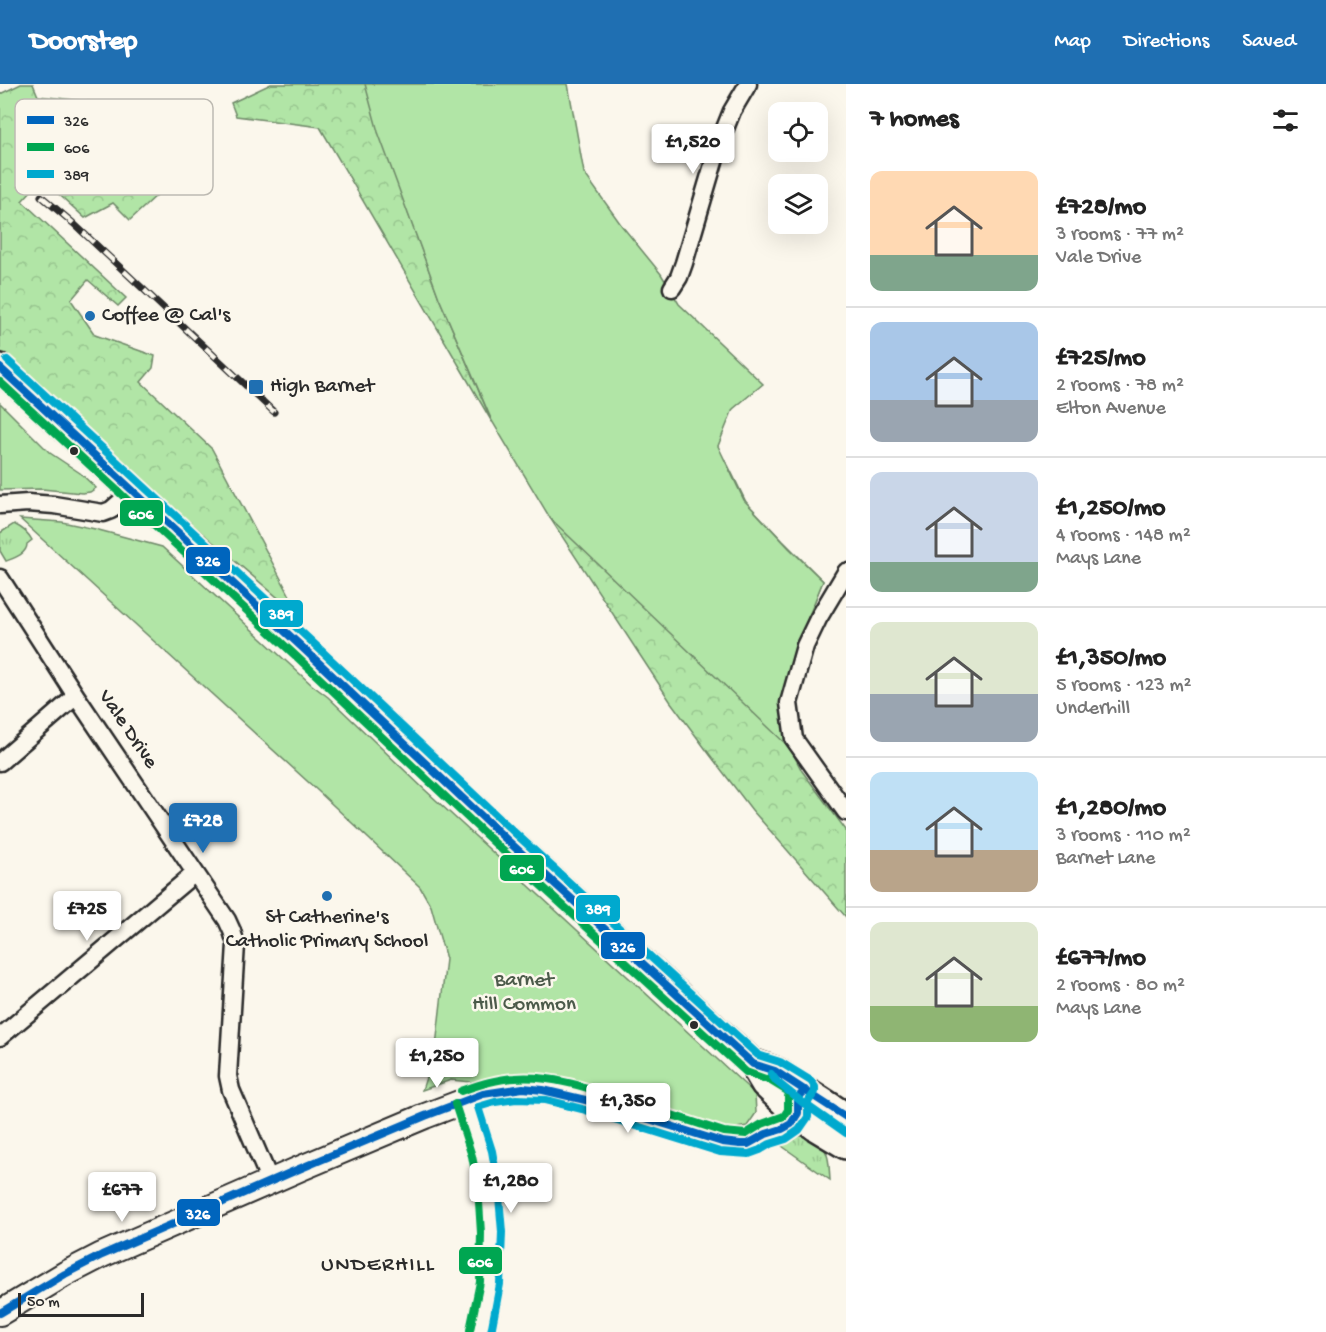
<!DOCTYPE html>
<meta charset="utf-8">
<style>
:root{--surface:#fff;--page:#f2f2f2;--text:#222;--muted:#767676;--line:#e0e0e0;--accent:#1f6fb2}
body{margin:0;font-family:"Gochi Hand",sans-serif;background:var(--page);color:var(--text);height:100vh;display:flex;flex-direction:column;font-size:22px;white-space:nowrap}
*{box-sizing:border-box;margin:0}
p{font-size:20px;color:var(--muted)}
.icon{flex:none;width:33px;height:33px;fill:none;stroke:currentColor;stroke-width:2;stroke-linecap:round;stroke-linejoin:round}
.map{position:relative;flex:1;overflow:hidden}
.panel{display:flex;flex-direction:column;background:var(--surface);width:480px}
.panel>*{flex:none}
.fabs{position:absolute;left:768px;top:18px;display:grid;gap:12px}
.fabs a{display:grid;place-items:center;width:60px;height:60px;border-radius:12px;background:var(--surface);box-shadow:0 6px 24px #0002;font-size:30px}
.scale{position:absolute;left:18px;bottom:15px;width:126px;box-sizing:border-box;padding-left:6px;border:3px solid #2b2b2b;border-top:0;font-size:16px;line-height:21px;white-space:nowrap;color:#2b2b2b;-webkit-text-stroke:4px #fbf7ec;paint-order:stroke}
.price{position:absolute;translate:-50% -51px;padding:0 14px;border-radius:6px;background:#fff;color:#222;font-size:20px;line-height:39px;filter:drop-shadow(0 2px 3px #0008)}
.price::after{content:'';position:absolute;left:50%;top:36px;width:18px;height:14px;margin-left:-9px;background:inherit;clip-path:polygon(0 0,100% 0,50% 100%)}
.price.active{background:var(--accent);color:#fff}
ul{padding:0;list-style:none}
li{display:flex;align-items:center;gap:18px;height:150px;padding:0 24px}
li+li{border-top:2px solid var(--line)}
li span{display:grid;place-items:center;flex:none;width:168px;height:120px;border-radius:12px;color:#555}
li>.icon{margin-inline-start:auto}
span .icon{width:72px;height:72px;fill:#fffc;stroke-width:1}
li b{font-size:26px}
h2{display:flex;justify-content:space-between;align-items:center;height:72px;padding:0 24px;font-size:26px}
header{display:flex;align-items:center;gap:36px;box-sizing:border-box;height:84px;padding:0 30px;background:var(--accent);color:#fff}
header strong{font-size:28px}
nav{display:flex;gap:33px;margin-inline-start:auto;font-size:21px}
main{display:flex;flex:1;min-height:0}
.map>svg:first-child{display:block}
.grass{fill:url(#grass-tufts);stroke:#6e8868;stroke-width:1.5}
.forest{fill:url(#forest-crowns);stroke:#6e8868;stroke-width:1.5}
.park{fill:#b1e5a6;stroke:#6e8868;stroke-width:1.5}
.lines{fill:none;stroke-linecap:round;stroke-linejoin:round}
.street-casing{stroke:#2b2b2b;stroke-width:21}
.secondary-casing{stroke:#2b2b2b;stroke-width:28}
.primary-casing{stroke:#2b2b2b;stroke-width:32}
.street{stroke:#fbf7ec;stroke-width:16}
.secondary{stroke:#fbf7ec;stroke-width:24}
.primary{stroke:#fbf7ec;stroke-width:27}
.rail-casing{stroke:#2b2b2b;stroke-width:7}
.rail{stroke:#fbf7ec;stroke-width:4.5;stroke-dasharray:14;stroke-linecap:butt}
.bus-1-casing{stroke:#fbf7ec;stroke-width:12}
.bus-2-casing{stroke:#fbf7ec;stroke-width:12}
.bus-3-casing{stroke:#fbf7ec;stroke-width:12}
.bus-1{stroke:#0065bd;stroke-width:8}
.bus-2{stroke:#00a651;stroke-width:8}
.bus-3{stroke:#00a9ce;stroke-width:8}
.poi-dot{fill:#1f6fb2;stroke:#fbf7ec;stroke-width:2}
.bus-dot{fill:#2b2b2b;stroke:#fbf7ec;stroke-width:2}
.labels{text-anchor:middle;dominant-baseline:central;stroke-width:5;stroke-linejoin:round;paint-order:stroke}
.poi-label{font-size:21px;fill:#2b2b2b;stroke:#fbf7ec;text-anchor:start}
.street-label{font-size:21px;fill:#2b2b2b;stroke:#fbf7ec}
.park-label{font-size:21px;fill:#4c5a4a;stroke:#fbf7ec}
.neighbourhood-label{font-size:22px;letter-spacing:1.5px;fill:#2b2b2b;stroke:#fbf7ec}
.key{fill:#fbf7ec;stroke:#bdbab2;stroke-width:1.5}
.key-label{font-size:16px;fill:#2b2b2b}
.line-badge{stroke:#fbf7ec;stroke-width:2}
.badge-label{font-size:16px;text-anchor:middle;font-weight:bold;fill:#fff}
</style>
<header>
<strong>Doorstep</strong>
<nav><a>Map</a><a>Directions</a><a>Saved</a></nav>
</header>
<main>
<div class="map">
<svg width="846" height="1248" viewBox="0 0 846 1248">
<defs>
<pattern id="grass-tufts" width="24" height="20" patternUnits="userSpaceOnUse" patternTransform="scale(1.5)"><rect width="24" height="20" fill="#b1e5a6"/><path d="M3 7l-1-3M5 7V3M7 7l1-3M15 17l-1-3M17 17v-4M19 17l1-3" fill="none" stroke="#98c58f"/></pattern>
<pattern id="forest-crowns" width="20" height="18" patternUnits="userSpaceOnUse" patternTransform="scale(1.5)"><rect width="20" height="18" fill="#b1e5a6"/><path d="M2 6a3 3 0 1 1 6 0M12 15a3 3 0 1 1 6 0" fill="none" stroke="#98c58f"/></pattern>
</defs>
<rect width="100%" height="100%" fill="#fbf7ec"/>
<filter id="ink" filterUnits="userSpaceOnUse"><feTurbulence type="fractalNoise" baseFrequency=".0167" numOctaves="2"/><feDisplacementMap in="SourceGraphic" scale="12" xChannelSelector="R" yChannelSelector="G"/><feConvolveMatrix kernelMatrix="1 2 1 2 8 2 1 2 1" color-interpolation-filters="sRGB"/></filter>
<g filter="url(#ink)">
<!-- grass -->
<path class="grass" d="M38,12L93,18L116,27L159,58L124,80Z
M14,440C22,444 28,448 32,456L27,460C27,470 14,474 6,477L0,467V449Z
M802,1052C808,1055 817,1057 821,1061C830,1069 829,1085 830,1096L779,1060L794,1053Z"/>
<!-- forest -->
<path class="forest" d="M21,0H33L38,12L124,80L159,58L168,48L185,85L130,136L113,119L85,134L42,95L22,117L126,214L118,222L88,196L71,216L95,251L155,272L153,284L141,298L212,365L298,527L290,524L146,401L0,267V10Z
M271,0H487L405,120L439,214L492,338L320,43L236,32L231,19Z
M728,381L746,418L783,457L823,497L795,566L785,604L783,637L790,664L802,687L846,746V833L752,726L710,671L670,617L550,434L541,408Z"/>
<!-- park -->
<path class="park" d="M365,0H568L584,89L622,142L661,190L679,220L763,300L733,325L718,362L744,416L789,464L823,497L795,566L785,604L783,637L790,664L550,434L492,337L439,214L378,48Z
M0,319L50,369L80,389L96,404L90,408L82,409L42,405L0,406Z
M20,435L62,438L95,445L162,463L312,601L328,613L424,705L755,1010L756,1029L747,1042L731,1045L580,1000L550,994L528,991H511L471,998L451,996L422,1006L436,962L446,875L431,822L420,803L318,707Z"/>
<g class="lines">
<!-- street casing -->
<g class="street-casing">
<path id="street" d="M672,204L679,193L684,179L720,57L732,27L748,0
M0,421L28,419L54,421L103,429L111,426L133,407
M846,488L818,535L805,562L789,619L794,655L846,728
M0,494L76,612L227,836L232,847L236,860L228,992L231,1006L270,1097
M0,678L76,612
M0,953L195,789"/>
</g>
<!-- secondary casing -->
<g class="secondary-casing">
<path id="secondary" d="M465,1017L482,1069L488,1102L492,1149L490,1199L480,1248
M0,1229L65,1190L102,1171L299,1085L425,1032L483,1010L503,1006L523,1004L543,1006L598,1019L722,1058C733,1060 744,1062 755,1057C759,1055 762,1052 766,1049C775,1045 785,1046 792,1038C799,1030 796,1021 800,1012"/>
</g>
<!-- primary casing -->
<g class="primary-casing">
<path id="primary" d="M0,284L304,565L508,757L753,980L765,1000L784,1018L816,1043L846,1061
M755,980L775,987L846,1033"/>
</g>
<!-- street -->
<use href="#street" class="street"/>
<!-- secondary -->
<use href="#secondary" class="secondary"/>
<!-- primary -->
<use href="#primary" class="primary"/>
<!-- rail casing -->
<g class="rail-casing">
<path id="rail" d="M41,112L73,139L274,328"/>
</g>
<!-- rail -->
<use href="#rail" class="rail"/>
<!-- bus-1 casing -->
<g class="bus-1-casing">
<path id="bus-1" d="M0,284L304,565L508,757L753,980L775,987L846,1033
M0,1229L65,1190L102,1171L299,1085L425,1032L483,1010L523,1004L543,1006L598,1019L722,1058L740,1060H748L766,1050L782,1045L791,1040L798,1029V1014L805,1006"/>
</g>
<!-- bus-2 casing -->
<g class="bus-2-casing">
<path id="bus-2" d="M0,298L297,573L501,765L746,988L771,997L789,1008L788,1013V1026L784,1032L762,1040L746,1050L724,1048C693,1038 662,1028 632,1018C594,1006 555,991 515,994C496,995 479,1001 461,1007
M455,1020L472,1072L478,1103L481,1149L480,1198L470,1246"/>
</g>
<!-- bus-3 casing -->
<g class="bus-3-casing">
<path id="bus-3" d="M7,276L311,557L515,749L758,971L780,978L811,997L815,1003V1008L808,1018V1033L799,1046L786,1055L770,1060L760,1066L749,1070L720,1068L582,1025L546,1016L516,1015L495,1018L478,1023L492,1067L498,1101L502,1148L500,1200L491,1248
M771,990L777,998L802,1018L846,1049"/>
</g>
<!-- bus-1 -->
<use href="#bus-1" class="bus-1"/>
<!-- bus-2 -->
<use href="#bus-2" class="bus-2"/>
<!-- bus-3 -->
<use href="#bus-3" class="bus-3"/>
</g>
</g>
<!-- markers -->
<g class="poi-dot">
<circle cx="90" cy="232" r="6"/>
<rect x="248" y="295" width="16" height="16" rx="3"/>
<circle cx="327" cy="812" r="6"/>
</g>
<g class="bus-dot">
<circle cx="74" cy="367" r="5"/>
<circle cx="694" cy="941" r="5"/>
</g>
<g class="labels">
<!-- poi labels -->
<g class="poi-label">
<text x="102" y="232">Coffee @ Cal's</text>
<text x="270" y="303">High Barnet</text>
<text x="327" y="834" text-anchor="middle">St Catherine's<tspan x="327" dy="24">Catholic Primary School</tspan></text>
</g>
<!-- street labels -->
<g class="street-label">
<text transform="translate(127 646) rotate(56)">Vale Drive</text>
</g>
<!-- park labels -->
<g class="park-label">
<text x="524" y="897">Barnet<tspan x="524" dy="24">Hill Common</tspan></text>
</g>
<!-- neighbourhood labels -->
<g class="neighbourhood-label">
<text x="378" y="1182">UNDERHILL</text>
</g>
</g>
<!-- legend -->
<rect x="15" y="15" width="198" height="96" rx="9" class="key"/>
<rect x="27" y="32" width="27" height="8" fill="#0065bd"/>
<rect x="27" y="59" width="27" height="8" fill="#00a651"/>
<rect x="27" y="86" width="27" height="8" fill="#00a9ce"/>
<g class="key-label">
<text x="64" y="42">326</text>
<text x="64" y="69">606</text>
<text x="64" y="96">389</text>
</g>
<g class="line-badge">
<rect x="119" y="415" width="45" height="28" rx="6" fill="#00a651"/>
<rect x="185" y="462" width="46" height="29" rx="6" fill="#0065bd"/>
<rect x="259" y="515" width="45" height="29" rx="6" fill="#00a9ce"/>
<rect x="499" y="770" width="46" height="28" rx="6" fill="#00a651"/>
<rect x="575" y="810" width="46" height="29" rx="6" fill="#00a9ce"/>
<rect x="600" y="847" width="46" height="29" rx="6" fill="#0065bd"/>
<rect x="176" y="1114" width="45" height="29" rx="6" fill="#0065bd"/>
<rect x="458" y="1162" width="45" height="29" rx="6" fill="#00a651"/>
</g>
<g class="badge-label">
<text x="141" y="435">606</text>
<text x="208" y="482">326</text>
<text x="281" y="535">389</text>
<text x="522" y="790">606</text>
<text x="598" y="830">389</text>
<text x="623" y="868">326</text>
<text x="198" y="1135">326</text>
<text x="480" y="1183">606</text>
</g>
</svg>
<div class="fabs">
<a><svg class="icon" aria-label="locate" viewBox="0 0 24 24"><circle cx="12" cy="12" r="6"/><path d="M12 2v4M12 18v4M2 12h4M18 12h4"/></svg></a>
<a><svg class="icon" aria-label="layers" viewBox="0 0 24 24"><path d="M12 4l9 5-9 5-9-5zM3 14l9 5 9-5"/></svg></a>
</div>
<div class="scale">50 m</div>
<b class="price" style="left:693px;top:91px">£1,520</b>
<b class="price active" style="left:203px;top:770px">£728</b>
<b class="price" style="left:87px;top:858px">£725</b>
<b class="price" style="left:437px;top:1005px">£1,250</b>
<b class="price" style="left:628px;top:1050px">£1,350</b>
<b class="price" style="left:511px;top:1130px">£1,280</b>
<b class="price" style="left:122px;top:1139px">£677</b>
</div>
<section class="panel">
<h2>7 homes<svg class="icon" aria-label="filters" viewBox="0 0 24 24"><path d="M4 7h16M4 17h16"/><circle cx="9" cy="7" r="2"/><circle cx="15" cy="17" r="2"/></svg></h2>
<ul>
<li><span style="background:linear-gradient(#ffd9b3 70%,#7fa58c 0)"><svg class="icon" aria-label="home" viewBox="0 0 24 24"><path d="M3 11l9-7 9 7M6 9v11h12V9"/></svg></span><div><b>£728/mo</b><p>3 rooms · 77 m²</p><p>Vale Drive</p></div></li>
<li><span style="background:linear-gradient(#a9c7e8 65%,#9aa5b1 0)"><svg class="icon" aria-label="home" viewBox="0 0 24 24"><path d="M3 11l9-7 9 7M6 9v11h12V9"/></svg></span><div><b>£725/mo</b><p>2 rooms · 78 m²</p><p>Elton Avenue</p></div></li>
<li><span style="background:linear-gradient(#c9d6e8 75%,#7fa58c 0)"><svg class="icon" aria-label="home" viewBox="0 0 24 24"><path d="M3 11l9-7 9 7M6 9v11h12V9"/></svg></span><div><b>£1,250/mo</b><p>4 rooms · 148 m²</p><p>Mays Lane</p></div></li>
<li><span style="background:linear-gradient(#dfe7d0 60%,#9aa5b1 0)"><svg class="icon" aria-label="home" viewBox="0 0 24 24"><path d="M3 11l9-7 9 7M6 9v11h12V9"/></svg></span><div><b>£1,350/mo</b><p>5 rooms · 123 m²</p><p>Underhill</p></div></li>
<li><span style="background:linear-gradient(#bfe0f5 65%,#b9a48a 0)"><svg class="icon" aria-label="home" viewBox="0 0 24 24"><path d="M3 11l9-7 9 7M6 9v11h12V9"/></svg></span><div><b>£1,280/mo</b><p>3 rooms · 110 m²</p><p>Barnet Lane</p></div></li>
<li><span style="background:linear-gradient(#dfe7d0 70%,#8fb573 0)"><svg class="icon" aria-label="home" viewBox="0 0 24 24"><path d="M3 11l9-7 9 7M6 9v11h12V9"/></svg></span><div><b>£677/mo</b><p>2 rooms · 80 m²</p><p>Mays Lane</p></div></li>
</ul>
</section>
</main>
